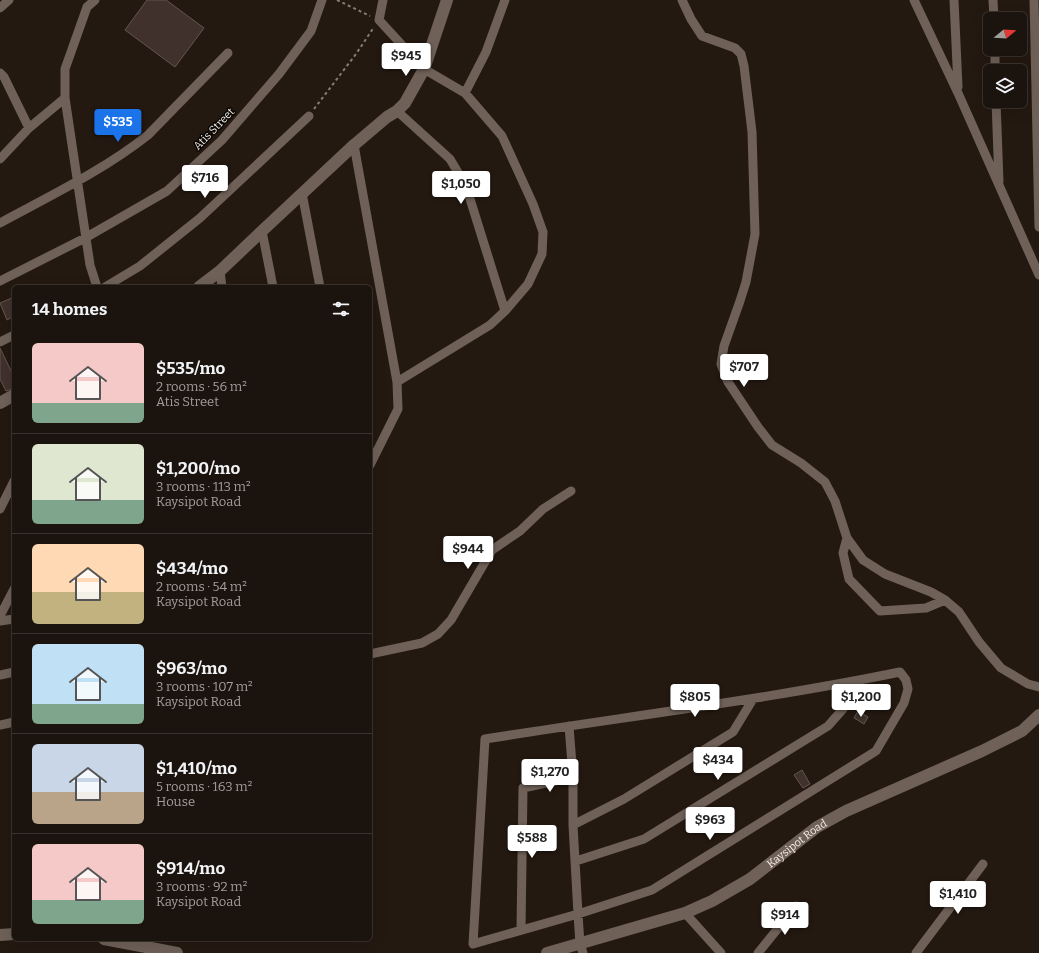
<!DOCTYPE html>
<meta charset="utf-8">
<style>
:root{--surface:#1b130d;--page:#241c16;--text:#f1f3f6;--muted:#a09e9d;--line:#39322e;--accent:#1a73e8}
body{margin:0;font-family:Bitter,serif;background:var(--page);color:var(--text);height:100vh;display:flex;flex-direction:column;font-size:15px;white-space:nowrap}
*{box-sizing:border-box;margin:0}
p{font-size:13px;color:var(--muted)}
.icon{flex:none;width:22px;height:22px;fill:none;stroke:currentColor;stroke-width:2;stroke-linecap:round;stroke-linejoin:round}
.map{position:relative;flex:1;overflow:hidden}
.side{position:absolute;left:12px;top:285px;width:360px;height:656px;display:flex;flex-direction:column;background:var(--surface);border-radius:6px;box-shadow:0 4px 16px #0002,0 0 0 1px var(--line)}
.side>*{flex:none}
.needle{width:26px;rotate:72deg}
.controls{position:absolute;left:983px;top:12px;display:grid;gap:8px}
.controls a{display:grid;place-items:center;width:44px;height:44px;border-radius:6px;background:var(--surface);box-shadow:0 4px 16px #0002,0 0 0 1px var(--line);font-size:20px}
.price{position:absolute;translate:-50% -34px;padding:0 9px;border-radius:4px;background:#fff;color:#222;font-size:13px;line-height:26px;filter:drop-shadow(0 1px 2px #0008)}
.price::after{content:'';position:absolute;left:50%;top:24px;width:12px;height:9px;margin-left:-6px;background:inherit;clip-path:polygon(0 0,100% 0,50% 100%)}
.price.on{background:var(--accent);color:#fff}
ul{padding:0;list-style:none}
li{display:flex;align-items:center;gap:12px;height:100px;padding:0 20px}
li+li{border-top:1px solid var(--line)}
li span{display:grid;place-items:center;flex:none;width:112px;height:80px;border-radius:6px;color:#555}
li>.icon{margin-inline-start:auto}
span .icon{width:48px;height:48px;fill:#fffc;stroke-width:1}
li b{font-size:17px}
h2{display:flex;justify-content:space-between;align-items:center;height:48px;padding:0 20px;font-size:17px}
.map>svg:first-child{display:block}
.building{fill:#40312c;stroke:#655550}
.lines{fill:none;stroke-linecap:round;stroke-linejoin:round}
.path{stroke:#867d76;stroke-width:2;stroke-dasharray:3 3;stroke-linecap:butt}
.street{stroke:#6f6158;stroke-width:9}
.secondary{stroke:#6f6158;stroke-width:12}
.labels{text-anchor:middle;dominant-baseline:central;stroke-width:3;stroke-linejoin:round;paint-order:stroke}
.street-label{font-size:11px;fill:#f3ebe5;stroke:#090503}
</style>
<div class="map">
<svg width="1039" height="953" viewBox="0 0 1039 953">
<rect width="100%" height="100%" fill="#241911"/>
<!-- building -->
<path class="building" d="M147,0H166L204,28L175,67L125,30Z
M14,297V316L7,320L0,303Z
M0,348L14,377V388L6,391L0,379Z
M858,711L868,717L864,724L854,718Z
M802,770L810,784L803,788L794,775Z"/>
<g class="lines">
<!-- path -->
<path class="path" d="M337,0L370,16
M314,109L356,54L374,27"/>
<!-- street -->
<path class="street" d="M95,0L87,7L65,69V98L90,265L97,287
M383,0L379,20L424,69L465,93L502,136L533,204L543,232L542,254L528,284L505,311L490,325L397,382
M682,0L691,19L702,36L735,48L741,54L744,66L752,132L755,234L746,282L740,301L724,346L721,364L728,382L758,427L772,445L801,463L825,482L835,501L847,538L863,560L885,574L931,592L945,600L959,612L979,642L1001,668L1028,684L1039,687
M914,0L958,93L1039,275
M954,0L958,87
M993,0L994,19
M1034,0L1039,227
M0,8L9,0
M995,49V71
M0,73L4,77L29,128
M465,93L486,52L505,0
M996,101L999,182
M397,111L450,159L466,186L505,311
M354,145L397,382L398,409L370,465
M0,159L29,128L65,98
M302,193L320,287
M0,223C50,196 104,170 148,135L228,53
M262,231L273,287
M220,271L222,287
M0,281L85,238L167,191L222,140L279,74L311,31L322,0
M105,287L140,266L200,218L309,116
M0,342L14,335
M0,509L14,481
M847,538L843,553L849,579L880,611L926,608L945,600
M0,616L14,589
M0,621L14,619
M370,654L422,643L438,634L451,620L492,550L520,531L543,509L571,491
M900,672L906,680L908,689L904,703L876,751L652,890L578,914L473,944L485,739C623,717 763,700 900,672Z
M0,675L14,672
M0,725L14,722
M569,726L573,777V825L578,914L580,944L583,953
M573,825L624,799L733,732L753,699
M576,861L644,839L828,726L843,709L848,683
M685,913L721,953
M521,930L523,788L573,777
M758,953L796,906
M916,953L983,864"/>
<!-- secondary -->
<g class="secondary">
<path d="M199,287L220,271L262,231L354,145L387,117L397,111L405,103L424,69L447,0"/>
<path d="M0,403L14,395"/>
<path d="M0,935L14,934"/>
<path d="M104,939L177,953"/>
<path id="s1" d="M547,953L685,913L712,901L750,879L817,827L846,811L982,751L1022,731L1039,715"/>
</g>
</g>
<g class="labels">
<!-- street labels -->
<g class="street-label">
<text transform="translate(214 129) rotate(-46)">Atis Street</text>
<text stroke="none"><textPath href="#s1" startOffset="276">Kaysipot Road</textPath></text>
</g>
</g>
</svg>
<div class="controls">
<a><svg class="needle" viewBox="-14 -14 28 28"><path d="M0-13l5 13h-10z" fill="#e53935"/><path d="M0 13l5-13h-10z" fill="#a09e9d"/></svg></a>
<a><svg class="icon" aria-label="layers" viewBox="0 0 24 24"><path d="M12 4l9 5-9 5-9-5zM3 14l9 5 9-5"/></svg></a>
</div>
<b class="price" style="left:406px;top:77px">$945</b>
<b class="price on" style="left:118px;top:143px">$535</b>
<b class="price" style="left:205px;top:199px">$716</b>
<b class="price" style="left:461px;top:205px">$1,050</b>
<b class="price" style="left:744px;top:388px">$707</b>
<b class="price" style="left:468px;top:570px">$944</b>
<b class="price" style="left:695px;top:718px">$805</b>
<b class="price" style="left:861px;top:718px">$1,200</b>
<b class="price" style="left:718px;top:781px">$434</b>
<b class="price" style="left:550px;top:793px">$1,270</b>
<b class="price" style="left:710px;top:841px">$963</b>
<b class="price" style="left:532px;top:859px">$588</b>
<b class="price" style="left:958px;top:915px">$1,410</b>
<b class="price" style="left:785px;top:936px">$914</b>
<section class="side">
<h2>14 homes<svg class="icon" aria-label="filters" viewBox="0 0 24 24"><path d="M4 7h16M4 17h16"/><circle cx="9" cy="7" r="2"/><circle cx="15" cy="17" r="2"/></svg></h2>
<ul>
<li><span style="background:linear-gradient(#f6c9c9 75%,#7fa58c 0)"><svg class="icon" aria-label="home" viewBox="0 0 24 24"><path d="M3 11l9-7 9 7M6 9v11h12V9"/></svg></span><div><b>$535/mo</b><p>2 rooms · 56 m²</p><p>Atis Street</p></div></li>
<li><span style="background:linear-gradient(#dfe7d0 70%,#7fa58c 0)"><svg class="icon" aria-label="home" viewBox="0 0 24 24"><path d="M3 11l9-7 9 7M6 9v11h12V9"/></svg></span><div><b>$1,200/mo</b><p>3 rooms · 113 m²</p><p>Kaysipot Road</p></div></li>
<li><span style="background:linear-gradient(#ffd9b3 60%,#c2b280 0)"><svg class="icon" aria-label="home" viewBox="0 0 24 24"><path d="M3 11l9-7 9 7M6 9v11h12V9"/></svg></span><div><b>$434/mo</b><p>2 rooms · 54 m²</p><p>Kaysipot Road</p></div></li>
<li><span style="background:linear-gradient(#bfe0f5 75%,#7fa58c 0)"><svg class="icon" aria-label="home" viewBox="0 0 24 24"><path d="M3 11l9-7 9 7M6 9v11h12V9"/></svg></span><div><b>$963/mo</b><p>3 rooms · 107 m²</p><p>Kaysipot Road</p></div></li>
<li><span style="background:linear-gradient(#c9d6e8 60%,#b9a48a 0)"><svg class="icon" aria-label="home" viewBox="0 0 24 24"><path d="M3 11l9-7 9 7M6 9v11h12V9"/></svg></span><div><b>$1,410/mo</b><p>5 rooms · 163 m²</p><p>House</p></div></li>
<li><span style="background:linear-gradient(#f6c9c9 70%,#7fa58c 0)"><svg class="icon" aria-label="home" viewBox="0 0 24 24"><path d="M3 11l9-7 9 7M6 9v11h12V9"/></svg></span><div><b>$914/mo</b><p>3 rooms · 92 m²</p><p>Kaysipot Road</p></div></li>
</ul>
</section>
</div>
